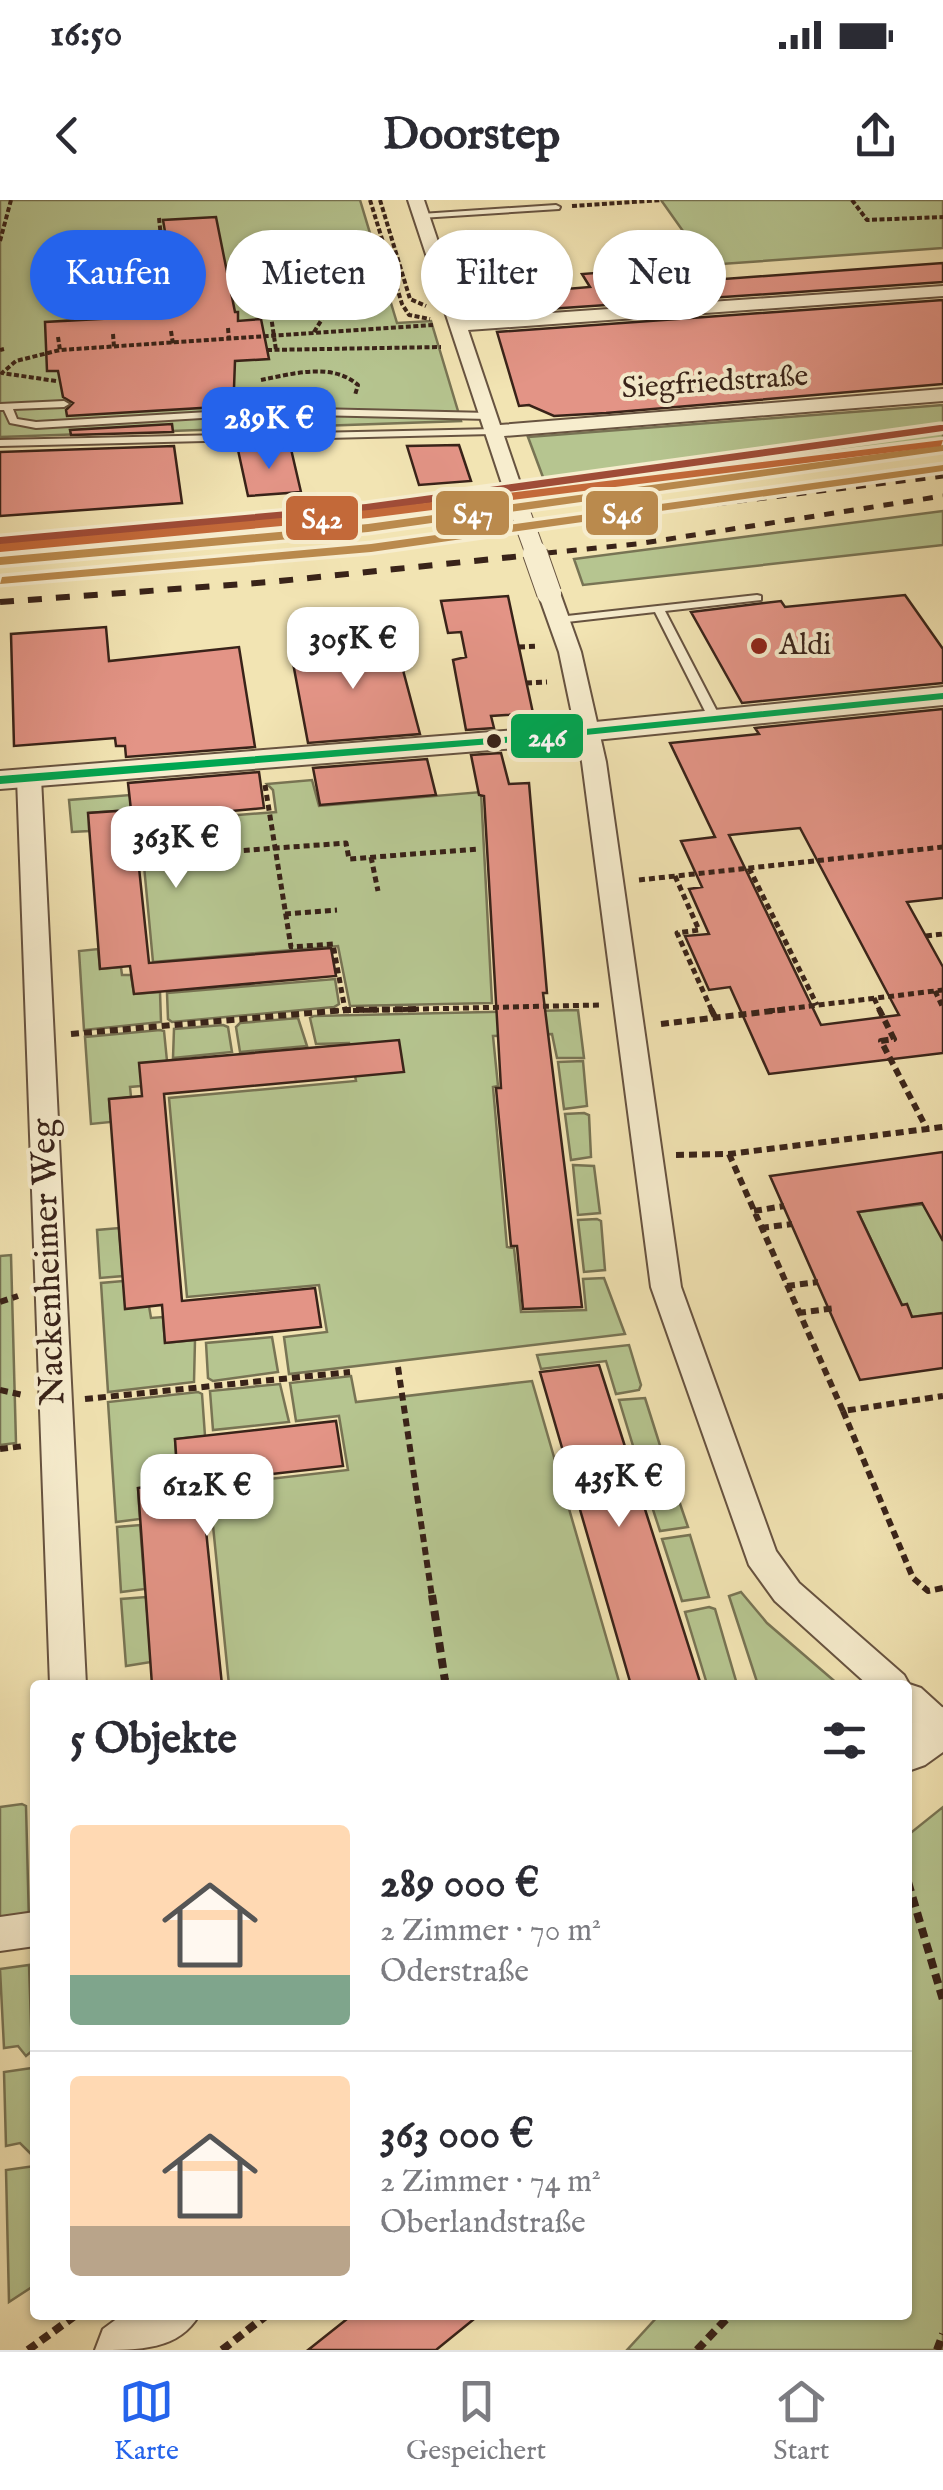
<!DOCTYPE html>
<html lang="de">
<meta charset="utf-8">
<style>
:root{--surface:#fff;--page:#f7f7f7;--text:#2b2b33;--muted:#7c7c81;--line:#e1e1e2;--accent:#2563eb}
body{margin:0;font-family:"IM FELL English",serif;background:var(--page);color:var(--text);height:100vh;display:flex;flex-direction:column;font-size:38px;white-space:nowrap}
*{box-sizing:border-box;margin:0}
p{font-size:32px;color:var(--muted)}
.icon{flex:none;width:55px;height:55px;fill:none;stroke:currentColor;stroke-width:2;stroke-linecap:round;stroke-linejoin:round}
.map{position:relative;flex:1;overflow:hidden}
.drawer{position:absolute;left:30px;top:1480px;width:882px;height:640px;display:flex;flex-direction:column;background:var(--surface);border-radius:10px;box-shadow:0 2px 8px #0004}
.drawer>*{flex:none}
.banner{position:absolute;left:30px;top:30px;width:885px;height:90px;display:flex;gap:20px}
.price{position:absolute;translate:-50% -85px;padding:0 22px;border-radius:20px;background:#fff;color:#222;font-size:32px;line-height:65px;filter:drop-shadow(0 2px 5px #0008)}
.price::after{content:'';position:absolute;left:50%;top:60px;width:30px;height:22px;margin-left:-15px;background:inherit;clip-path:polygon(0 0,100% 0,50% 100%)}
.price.on{background:var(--accent);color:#fff}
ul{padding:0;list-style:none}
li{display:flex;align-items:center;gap:30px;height:250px;padding:0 40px}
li+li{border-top:2px solid var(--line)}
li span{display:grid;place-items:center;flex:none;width:280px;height:200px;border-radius:10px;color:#555}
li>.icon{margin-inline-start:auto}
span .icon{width:120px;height:120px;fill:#fffc;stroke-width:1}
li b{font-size:42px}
h2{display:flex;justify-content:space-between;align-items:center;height:120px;padding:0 40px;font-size:42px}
.chip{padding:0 35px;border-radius:45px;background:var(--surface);box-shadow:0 2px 8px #0004;font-size:35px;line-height:90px}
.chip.on{background:var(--accent);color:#fff}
.status{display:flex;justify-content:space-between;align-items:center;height:70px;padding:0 50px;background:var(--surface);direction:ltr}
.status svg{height:28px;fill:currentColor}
header{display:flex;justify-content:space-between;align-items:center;height:130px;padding:0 40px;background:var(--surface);font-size:45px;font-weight:700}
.tab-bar{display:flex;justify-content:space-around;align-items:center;height:140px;border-top:2px solid var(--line);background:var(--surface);font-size:28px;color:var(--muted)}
.tab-bar a{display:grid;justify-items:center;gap:5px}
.tab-bar .on{color:var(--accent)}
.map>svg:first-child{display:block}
.green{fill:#b6c590;stroke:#787454;stroke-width:2.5}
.building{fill:#e39486;stroke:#392319;stroke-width:2.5;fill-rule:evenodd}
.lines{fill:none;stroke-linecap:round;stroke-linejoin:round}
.service-casing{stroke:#675340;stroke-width:4}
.minor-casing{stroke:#675340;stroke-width:4}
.tertiary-casing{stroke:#675340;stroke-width:4}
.path-far3{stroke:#392319;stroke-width:4;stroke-dasharray:5 2.5;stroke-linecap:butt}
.path-far2{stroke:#392319;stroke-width:5;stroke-dasharray:6 4;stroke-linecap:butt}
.path-far1{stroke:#392319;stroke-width:6;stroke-dasharray:8 5;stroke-linecap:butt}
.path{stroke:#392319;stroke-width:8;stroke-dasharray:10 6;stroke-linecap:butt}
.service{fill:#f7edce;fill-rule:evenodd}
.minor{fill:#f7edce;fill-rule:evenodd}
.tertiary{fill:#f7edce;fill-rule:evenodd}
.rail-far1{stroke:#392319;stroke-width:5;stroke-dasharray:10 10;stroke-linecap:butt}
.rail{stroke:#392319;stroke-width:6;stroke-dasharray:14 14;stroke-linecap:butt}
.minor-bridge-far1-casing{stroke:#675340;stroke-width:21;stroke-linecap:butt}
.minor-bridge-casing{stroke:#675340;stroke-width:26;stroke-linecap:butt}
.minor-bridge-far1{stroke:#f7edce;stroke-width:19}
.minor-bridge{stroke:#f7edce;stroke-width:24}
.bus-1-casing{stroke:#f7edce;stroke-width:7}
.bus-1{fill:#00a651;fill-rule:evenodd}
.rail-1-casing{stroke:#f7edce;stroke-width:7}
.rail-2-casing{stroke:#f7edce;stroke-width:7}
.rail-3-casing{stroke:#f7edce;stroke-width:7}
.rail-4-casing{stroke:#f7edce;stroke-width:7}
.rail-1{fill:#ba8a4d;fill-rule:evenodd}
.rail-2{fill:#ba8a4d;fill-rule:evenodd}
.rail-3{fill:#9f4c37;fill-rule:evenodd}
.rail-4{fill:#c36939;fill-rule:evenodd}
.poi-dot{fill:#8f2418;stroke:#f7edce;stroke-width:4}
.bus-dot{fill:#392319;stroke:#f7edce;stroke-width:4}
.labels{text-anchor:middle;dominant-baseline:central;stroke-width:8;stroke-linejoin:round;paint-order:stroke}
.far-street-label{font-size:30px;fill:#392319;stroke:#f7edce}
.far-poi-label{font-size:30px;fill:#392319;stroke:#f7edce;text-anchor:start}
.street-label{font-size:35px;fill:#392319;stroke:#f7edce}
.line-badge{stroke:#f7edce;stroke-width:4}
.badge-label{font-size:28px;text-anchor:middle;font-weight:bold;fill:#fff}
</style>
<div class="status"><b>16:50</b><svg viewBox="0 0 49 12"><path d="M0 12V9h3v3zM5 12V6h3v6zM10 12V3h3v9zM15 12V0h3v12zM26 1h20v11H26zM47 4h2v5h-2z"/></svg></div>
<header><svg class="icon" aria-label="back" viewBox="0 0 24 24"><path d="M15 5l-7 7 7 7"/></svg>Doorstep<svg class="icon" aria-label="share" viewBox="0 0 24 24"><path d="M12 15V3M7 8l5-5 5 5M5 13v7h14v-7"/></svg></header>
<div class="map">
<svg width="943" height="2150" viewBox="0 0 943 2150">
<rect width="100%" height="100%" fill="#f2e4b3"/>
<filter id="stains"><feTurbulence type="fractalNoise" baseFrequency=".002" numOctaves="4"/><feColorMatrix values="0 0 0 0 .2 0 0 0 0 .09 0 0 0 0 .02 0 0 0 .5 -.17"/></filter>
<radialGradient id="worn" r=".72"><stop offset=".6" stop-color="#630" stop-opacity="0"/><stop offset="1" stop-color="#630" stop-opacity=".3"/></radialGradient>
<!-- green -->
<path class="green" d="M0,0H360L397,123L431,121L461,221L0,237Z
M661,0H943V48L707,65Z
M943,205V240L550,296L528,237Z
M943,311V345L583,385L574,359Z
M312,580L319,606L481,592L492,803L350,806L338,746L153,762L140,623L276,612L273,590L267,584Z
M130,595L131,610L89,613V631L72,632L69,600Z
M98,749L100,769L121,767L122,775H131L134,794L160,792L161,822L84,830L79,751Z
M335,779L339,804L334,807L172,822L168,819L167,793Z
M578,810L584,858H557L552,834L493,836L498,886L493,887L507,1047L514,1048L521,1112L586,1110L583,1079L604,1078L625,1134L289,1174L284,1137L327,1132L319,1085L187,1097L169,898L356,881L349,843L316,844L310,818L314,816Z
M298,818L307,846L240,852L236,827L240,823Z
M223,825L228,827L232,852L173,858L174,829Z
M160,830L164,831L167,861L141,886L130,887L131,897L109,900L111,922L91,924L85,837Z
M583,861L587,906L564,909L558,862Z
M584,913L589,915L591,957L571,960L565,914Z
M573,965L594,966L600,1013L578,1015Z
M943,1002V1113L912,1117L907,1105H902L858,1012Z
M597,1019L601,1021L605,1070L584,1072L578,1020Z
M119,1028L123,1076L100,1078L97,1030Z
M11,1055L16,1243L0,1245V1056Z
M123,1081L149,1106L151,1118L163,1117L165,1143L195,1140L194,1182L108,1192L101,1083Z
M272,1137L278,1172L213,1181L208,1178L206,1143Z
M629,1145L641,1185L639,1190L616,1194L606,1161L541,1169L537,1155Z
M351,1176L356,1202L532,1181L620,1485H229L209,1286L348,1270L339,1216L296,1221L290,1183Z
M280,1184L289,1222L213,1230L210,1191Z
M198,1192L202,1194L205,1236L175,1239L177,1271L165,1273L166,1284L138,1288L140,1319L116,1322L108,1202Z
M645,1198L664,1258L638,1262L619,1200Z
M667,1266L688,1327L660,1331L640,1270Z
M140,1325L145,1389L121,1392L117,1327Z
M690,1335L709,1397L682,1401L662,1339Z
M741,1392L767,1423L839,1485H758L729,1396Z
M146,1397L151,1462L126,1466L121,1399Z
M709,1407L715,1409L736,1481L707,1484L685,1412Z
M22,1604L26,1606L29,1722L0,1726V1607Z
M943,1607V2150H627L659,2115H908V1635Z
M29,1765L32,1851L26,1856L18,1846L4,1848L0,1769Z
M32,1868L34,1950L30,1953L20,1943L6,1946L4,1872Z
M35,1966V2085L9,2102L6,1970Z"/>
<!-- building -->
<path class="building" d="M216,17L235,112H238V121L261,119L269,159L235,161L234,188L227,193L234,206L67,216L66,210L73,203L63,197L58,171H47L45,122L171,115L163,67H171L163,20Z
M943,63V82L491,113L479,81L514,79L519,93L590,87L582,74L714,64L724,79Z
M943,100V184L606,213L554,216L529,205L519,206L497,132Z
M172,224L173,232L71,235L70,230Z
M459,245L471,281L419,285L407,246Z
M174,246L182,303L0,316V252Z
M291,249L301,292L248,296L238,250Z
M905,395L943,449V483L742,503L691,412L781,401L785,407Z
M508,396L533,513L491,516L494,528L466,530L453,460L466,457L461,432L448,433L441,401Z
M106,427L109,461L239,447L255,547L126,557L125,546H116L115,538L14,546L11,434Z
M395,440L420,534L308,543L290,447Z
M943,509V698L907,702L943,767V853L769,874L730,787L709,790L685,736L709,734L689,689L702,687L681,641L715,637L670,543L759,534L755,528ZM800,628L899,815L821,825L729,635Z
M501,553L509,584L529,583L547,793H543L582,1107L523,1109L517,1046H511L496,888H501L484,596L479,595L471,555Z
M427,559L436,595L320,605L313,568Z
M259,572L264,608L134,620L149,763L331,748L336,776L134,794L130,766L100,769L88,613L131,610L128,583Z
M399,840L404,872L164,894L182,1101L315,1088L321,1127L165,1143L162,1105L125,1109L109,899L142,896L139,863Z
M943,952V1041L922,1003L858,1012L902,1105L907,1104L912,1117L943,1113V1168L860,1180L770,976Z
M599,1165L643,1303L701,1485H631L540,1172Z
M336,1221L343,1266L201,1282L222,1485H152L138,1288L178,1283L175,1239Z
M352,2115H479L436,2150H308Z"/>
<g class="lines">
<!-- service casing -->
<g class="service-casing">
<path id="service" d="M556,5L560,7L559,9L421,18L417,16L421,14Z
M234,192L260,198L271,208L489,213L494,216L489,219L268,214L36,228L10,223L4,210H0V204L64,201L69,204L64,207L13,209L17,219L36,222L260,209L254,202L231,197V193Z
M495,229L497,231L492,234L0,246V240Z
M757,395L761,396V400L665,411L721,519L715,522L709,519L655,412L558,423L553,420L558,417Z"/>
</g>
<!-- minor casing -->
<g class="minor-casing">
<path id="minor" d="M408,0H424L464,119L943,86V96L468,130L500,225L943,189V201L504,236L522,289L519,293H505Z
M549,387L560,393L581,452L606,562L681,1087L776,1351L799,1383L904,1475L909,1484L921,1488L943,1508V1542L928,1538L908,1519V1485H868L775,1401L749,1365L651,1087L582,562L559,452L538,393Z
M29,571L41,578L86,1485H50L17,578Z
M35,1712V1746L0,1751V1717Z"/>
</g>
<!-- tertiary casing -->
<g class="tertiary-casing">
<path id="tertiary" d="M943,487V505L516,548L0,589V571L516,530Z
M943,1507V1552L925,1565L908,1571V1525Z
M122,2115H199C179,2150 140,2150 95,2150L103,2129Z"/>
</g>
<!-- path-far3 -->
<path class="path-far3" d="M370,0L402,104L409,115L430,119
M380,0L410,99L426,106
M852,0L867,20L943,17
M572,6L662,0
M159,18L165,74
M0,41L11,0
M229,71L267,69L279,112L271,116L276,150
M272,81L314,79
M228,128L229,140
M171,131L173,144
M314,132L324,116
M113,134L114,147
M58,137L60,150
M0,150L4,149
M267,150L441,147
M261,180C292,174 332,162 358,185L355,195
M56,181L2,173L16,161L60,150L433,125"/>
<!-- path-far2 -->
<path class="path-far2" d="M519,447L538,446
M526,483L547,482
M265,585L291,747L333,744L345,810
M154,657L346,643L349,659L479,649
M371,657L378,691
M749,668L817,805
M675,676L699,730L677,733L712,811
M639,680L943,647
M285,714L337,710
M926,736L943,734
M935,791L943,808
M874,798L880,811
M333,811L599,805
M769,811L943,790"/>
<!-- path-far1 -->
<path class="path-far1" d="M711,809L715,817
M879,809L894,839L881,841L927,929
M661,824L789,809
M71,834L345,810L420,809
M729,954L843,1211L943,1196
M676,955L729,954L943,927
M754,1011L784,1006
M761,1028L792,1024
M787,1086L818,1082
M0,1102L18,1096
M798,1113L835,1108
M398,1167L432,1397
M0,1190L23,1195
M85,1199L350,1172
M843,1211L913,1378L928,1391L943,1388
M0,1249L24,1246"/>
<!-- path -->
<path class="path" d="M432,1395L445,1481L457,1485
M908,1682L943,1800
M28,2150L76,2115
M222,2150L267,2115
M697,2150L730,2115
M937,2150L943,2134"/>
<!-- service -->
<use href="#service" class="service"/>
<!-- minor -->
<use href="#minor" class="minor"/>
<!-- tertiary -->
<use href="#tertiary" class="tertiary"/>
<!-- rail-far1 -->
<path class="rail-far1" d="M300,355L943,276
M527,355L637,344L943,296"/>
<!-- rail -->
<path class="rail" d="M0,383L320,353
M0,402L270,382L551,353"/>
<!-- minor-bridge-far1 casing -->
<g class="minor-bridge-far1-casing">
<path id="minor-bridge-far1" d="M512,289L536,355"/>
</g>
<!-- minor-bridge casing -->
<g class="minor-bridge-casing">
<path id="minor-bridge" d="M535,353L549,393"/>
</g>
<!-- minor-bridge-far1 -->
<use href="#minor-bridge-far1" class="minor-bridge-far1"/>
<!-- minor-bridge -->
<use href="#minor-bridge" class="minor-bridge"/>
<!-- bus-1 casing -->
<g class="bus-1-casing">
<path id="bus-1" d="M943,493V499L516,542L0,584V576L516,536Z"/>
</g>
<!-- bus-1 -->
<use href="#bus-1" class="bus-1"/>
<!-- rail-1 casing -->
<g class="rail-1-casing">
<path id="rail-1" d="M943,245V251L368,332L0,365V357L368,324Z"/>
</g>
<!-- rail-2 casing -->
<g class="rail-2-casing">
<path id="rail-2" d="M943,265V271L371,352L0,384L2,377L371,344Z"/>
</g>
<!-- rail-3 casing -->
<g class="rail-3-casing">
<path id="rail-3" d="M940,225H943V231L366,312L0,345V337L366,304Z"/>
</g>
<!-- rail-4 casing -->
<g class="rail-4-casing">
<path id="rail-4" d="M943,240L941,246L369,318L0,352V344L369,310Z"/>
</g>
<!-- rail-1 -->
<use href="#rail-1" class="rail-1"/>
<!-- rail-2 -->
<use href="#rail-2" class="rail-2"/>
<!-- rail-3 -->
<use href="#rail-3" class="rail-3"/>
<!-- rail-4 -->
<use href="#rail-4" class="rail-4"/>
</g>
<!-- markers -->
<circle class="poi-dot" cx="759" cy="446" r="10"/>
<circle class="bus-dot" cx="494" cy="541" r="9"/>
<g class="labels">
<!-- far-street labels -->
<g class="far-street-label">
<text transform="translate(715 183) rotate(-4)">Siegfriedstraße</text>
</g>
<!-- far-poi labels -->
<g class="far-poi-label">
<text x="779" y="446">Aldi</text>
</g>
<!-- street labels -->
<g class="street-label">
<text transform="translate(49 1062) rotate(-92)">Nackenheimer Weg</text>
</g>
</g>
<g class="line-badge">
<rect x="584" y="289" width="76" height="48" rx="10" fill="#ba8a4d"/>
<rect x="434" y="289" width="77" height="48" rx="10" fill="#ba8a4d"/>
<rect x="284" y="294" width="76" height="48" rx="10" fill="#c36939"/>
<rect x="509" y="512" width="76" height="48" rx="10" fill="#00a651"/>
</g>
<g class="badge-label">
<text x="622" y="323">S46</text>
<text x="473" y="323">S47</text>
<text x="322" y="328">S42</text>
<text x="547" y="546">246</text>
</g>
<rect width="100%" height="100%" filter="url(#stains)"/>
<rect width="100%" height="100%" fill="url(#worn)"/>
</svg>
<b class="price on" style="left:269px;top:272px">289K €</b>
<b class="price" style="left:353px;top:492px">305K €</b>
<b class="price" style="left:176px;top:691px">363K €</b>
<b class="price" style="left:619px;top:1330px">435K €</b>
<b class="price" style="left:207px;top:1339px">612K €</b>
<div class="banner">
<a class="chip on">Kaufen</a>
<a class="chip">Mieten</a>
<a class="chip">Filter</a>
<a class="chip">Neu</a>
</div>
<section class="drawer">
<h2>5 Objekte<svg class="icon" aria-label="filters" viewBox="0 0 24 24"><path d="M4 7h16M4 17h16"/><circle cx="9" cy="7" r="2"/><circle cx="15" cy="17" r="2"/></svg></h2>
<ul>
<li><span style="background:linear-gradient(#ffd9b3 75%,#7fa58c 0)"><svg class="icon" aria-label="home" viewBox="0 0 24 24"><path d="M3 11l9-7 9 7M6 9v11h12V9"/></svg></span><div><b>289 000 €</b><p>2 Zimmer · 70 m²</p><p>Oderstraße</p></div></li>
<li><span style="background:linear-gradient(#ffd9b3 75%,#b9a48a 0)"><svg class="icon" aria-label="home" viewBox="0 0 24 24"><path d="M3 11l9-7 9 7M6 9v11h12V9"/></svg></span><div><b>363 000 €</b><p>2 Zimmer · 74 m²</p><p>Oberlandstraße</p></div></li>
</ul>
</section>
</div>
<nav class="tab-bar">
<a class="on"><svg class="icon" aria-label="map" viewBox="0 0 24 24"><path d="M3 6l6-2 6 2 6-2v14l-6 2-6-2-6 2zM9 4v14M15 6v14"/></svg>Karte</a>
<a><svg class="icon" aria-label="saved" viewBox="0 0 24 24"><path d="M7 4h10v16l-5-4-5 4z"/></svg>Gespeichert</a>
<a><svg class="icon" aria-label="home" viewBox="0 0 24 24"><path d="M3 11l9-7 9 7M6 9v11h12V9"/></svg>Start</a>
</nav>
